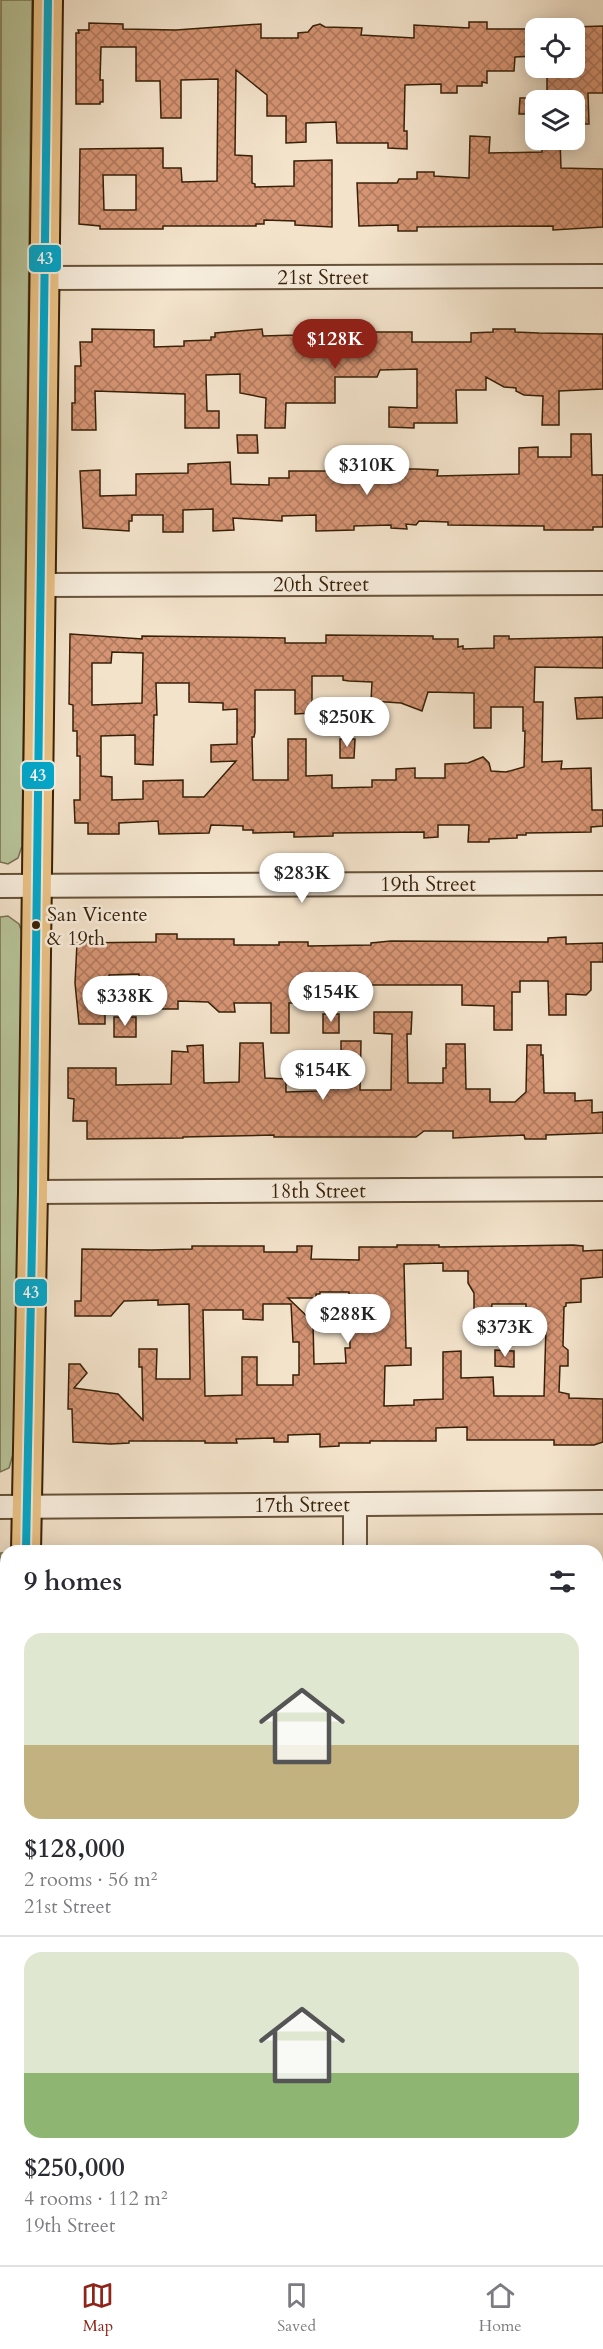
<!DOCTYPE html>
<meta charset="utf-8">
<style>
:root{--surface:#fff;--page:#f7f7f7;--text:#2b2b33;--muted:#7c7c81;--line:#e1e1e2;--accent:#8f2418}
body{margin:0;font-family:Cardo,serif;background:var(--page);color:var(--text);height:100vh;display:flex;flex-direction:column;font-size:22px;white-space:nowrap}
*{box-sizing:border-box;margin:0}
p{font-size:20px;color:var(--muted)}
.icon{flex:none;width:33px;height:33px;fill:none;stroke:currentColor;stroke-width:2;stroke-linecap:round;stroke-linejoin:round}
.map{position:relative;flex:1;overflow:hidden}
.side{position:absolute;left:0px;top:1545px;width:603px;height:720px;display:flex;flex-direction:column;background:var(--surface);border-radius:18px 18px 0 0;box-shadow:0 3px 15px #0003}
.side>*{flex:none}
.tools{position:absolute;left:525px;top:18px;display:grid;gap:12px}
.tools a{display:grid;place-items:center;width:60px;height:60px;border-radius:12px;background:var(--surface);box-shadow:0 3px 15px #0003;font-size:30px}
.price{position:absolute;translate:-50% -51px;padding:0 14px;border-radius:21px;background:#fff;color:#222;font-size:20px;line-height:39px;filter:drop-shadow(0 2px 3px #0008)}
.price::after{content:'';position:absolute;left:50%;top:36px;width:18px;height:14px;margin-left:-9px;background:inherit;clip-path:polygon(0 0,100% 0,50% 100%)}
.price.on{background:var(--accent);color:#fff}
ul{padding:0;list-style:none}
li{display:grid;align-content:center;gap:12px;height:318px;padding:0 24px}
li+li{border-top:2px solid var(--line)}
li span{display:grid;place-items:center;height:186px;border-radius:18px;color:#555}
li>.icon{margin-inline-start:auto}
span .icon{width:108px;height:108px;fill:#fffc;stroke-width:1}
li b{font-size:26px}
h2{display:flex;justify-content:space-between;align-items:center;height:72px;padding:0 24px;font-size:26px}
.tab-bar{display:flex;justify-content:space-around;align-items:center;height:84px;border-top:2px solid var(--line);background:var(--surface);font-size:16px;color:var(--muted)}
.tab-bar a{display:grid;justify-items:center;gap:3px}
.tab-bar .on{color:var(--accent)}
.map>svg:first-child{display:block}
.grass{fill:#b8c49a;stroke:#787251;stroke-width:1.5}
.building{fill:url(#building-cross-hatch);stroke:#382108;stroke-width:1.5;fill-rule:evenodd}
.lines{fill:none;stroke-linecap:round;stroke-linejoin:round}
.minor-casing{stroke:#675239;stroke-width:26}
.major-casing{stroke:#382108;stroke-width:32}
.minor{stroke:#f7eddd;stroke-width:22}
.major{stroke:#eac286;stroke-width:28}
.bus-1-casing{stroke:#f7eddd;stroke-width:12}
.bus-1{stroke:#00a9ce;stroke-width:8}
.bus-dot{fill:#382108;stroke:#f7eddd;stroke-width:2}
.labels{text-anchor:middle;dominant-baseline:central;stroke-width:5;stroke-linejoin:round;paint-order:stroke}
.bus-label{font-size:20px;fill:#382108;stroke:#f7eddd;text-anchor:start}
.street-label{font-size:21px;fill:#382108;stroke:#f7eddd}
.line-badge{stroke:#f7eddd;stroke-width:2}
.badge-label{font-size:16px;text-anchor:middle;font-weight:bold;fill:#fff}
</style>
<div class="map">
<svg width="603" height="2265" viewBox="0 0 603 2265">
<defs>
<pattern id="building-cross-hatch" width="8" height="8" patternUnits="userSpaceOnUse" patternTransform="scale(1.5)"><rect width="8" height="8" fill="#d59473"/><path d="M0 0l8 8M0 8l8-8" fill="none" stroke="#ae785c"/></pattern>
</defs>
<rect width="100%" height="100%" fill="#f3e3cb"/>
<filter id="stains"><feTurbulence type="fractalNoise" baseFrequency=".00333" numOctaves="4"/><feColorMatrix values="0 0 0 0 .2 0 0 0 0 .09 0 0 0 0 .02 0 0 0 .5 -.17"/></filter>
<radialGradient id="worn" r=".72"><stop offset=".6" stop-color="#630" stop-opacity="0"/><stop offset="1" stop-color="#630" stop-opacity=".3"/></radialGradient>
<!-- grass -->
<path class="grass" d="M1,0H32L22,846L18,858L8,864L0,862Z
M8,916L19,924L22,932L14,1451L9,1468L0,1472V917Z
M0,1553H6L5,2265H0Z"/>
<!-- building -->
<path class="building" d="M469,22H487V29H535V56L515,57L514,71H487V83L482,82V86H457V93H441V84L405,85L404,131H407V149L388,148V143H337L336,122L306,123V142L286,143V116H267V95L236,70L235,155L252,156V183L255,184V187L294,186V161L332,160V227L295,225V221L264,220V224H256V226H163V229H100V226L79,224L80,149L163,148V168H181L182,182L217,181L218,79L181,80V118H161L160,81H136V47H101L100,80H103V102H100V104H76V33H79L78,30H89V23L123,24V29L176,30L261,24V38H298V33L308,32L313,26L320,24L325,27L362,28L361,35L414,38V25L469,28ZM103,175H136V210H104Z
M603,26V93H588L589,124H574V100H547V68H574V27Z
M520,98H536V114H519Z
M470,136L490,137L489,153L542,152V140H560L561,168L603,169V227L553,230V226L417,227V231H398V225L359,226L357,183H397L399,179H417V172H434V176L469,178Z
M92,329L154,330V347L184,346V341L211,340V337H215V333L262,329L263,336L295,335V331L334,333V339H358L366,332H412V342H471V333L493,332V329H515V332L539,333L603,334V389L559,391V425H542L543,396L524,395L516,391V388L504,387L486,377V390H456L457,423H414V428L389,427V407L417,408V369L380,370L377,377H335V403H286L285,428H265L266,398L240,393V374L206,375L207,411H219V428H185V394L95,391L96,430H72V403H75V366H81L80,342H92Z
M571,434H591L592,475H603V527H593V530H544V526L448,525V522L419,521L416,525L406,524L407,529L391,528V525L354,526V530L316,531V515L282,516V521L233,518L234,530L213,531V509L183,510V532H163V515H132V521H129V531L83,528L80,471L100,470V496L136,495V474L188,473V464L230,462L231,484L269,485V478H289V471H392V469H416L438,470L437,476L519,474V448L538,447V457H571Z
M237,435H257L258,453H238Z
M70,634L142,639V636L285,638V643H326V635L433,636V639H458V647L463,646V649L494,648V636H509V639L603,637V668L535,667L534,702H543L542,762L562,761L561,769L591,768L592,810H603V826L591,827V832L526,833V835H517V838L489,839V842H468L469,825H438V837L424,838V832L333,833V836L294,837V832L253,833V830H243V826L211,825L209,833L159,834L158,821L119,823V834H88V823H75L74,800H80V756H77V731H73V705L69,704ZM112,652L143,653L142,703L92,705V663H111ZM312,676H343V680L349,681L372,682L371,701L401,703L422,711L428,692L474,693V728H491V707H523V731H525L524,767L506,772L491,771L489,763L483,757L468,763L445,764V778H415V768L396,769V780H372V787L332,788V775L306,776V739H288V780H253L252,737H254L255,732V690H295V714L312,713ZM156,683H189V702L223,703V710L237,709V744L211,745V762L236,761L204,797H183V780L143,781V799L112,800V777L101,776V736L135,735V764L153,765L154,715H157Z
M603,697V718L577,719L575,698Z
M340,739H355L354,758H340Z
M156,934H177V939H234V945H279V942H308V946L371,945V943L391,941L548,942V938L566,937V944L603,943V962H591V990L586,995L566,994V1015H549L548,981H520V992H512V1030H494V1006L462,1005V985H359V978L330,976L331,1003H289V1033H271V1003H234L235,1012H219L208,1002L178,1001V1009H140L139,974L109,975L110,987L105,989V1024H79L75,983L77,943L156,942Z
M374,1012H412L411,1034H407L408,1083H443V1068H446V1044H465L466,1089H490V1102H515L526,1092L527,1045H541V1055H543L544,1093H575V1101L592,1100V1113L603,1112V1133L546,1135V1139H525L524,1135L453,1138V1131H424L416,1137H274V1135L183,1137V1138L87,1139V1121H73L74,1099L68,1098V1068H116V1085L171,1084L172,1051L188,1052L187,1046L203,1045L204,1083L239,1082L240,1043H263L265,1078L286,1079V1092L319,1091V1085H322V1081H341V1041H361L360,1090H391L392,1034L374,1033Z
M323,1014H339V1033H323Z
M114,1017H136V1037H114Z
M397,1245H439V1247L573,1245L583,1246V1251L603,1250V1277L581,1279V1302L566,1303V1306L564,1307L563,1346L568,1350V1366H560L559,1392L569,1394V1398L603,1399V1442L594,1445H554V1440H467V1427L436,1428V1441H370V1443H339V1446L320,1447V1434L288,1435V1442H274V1438L236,1439L237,1443H205V1441H129V1443L111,1444L73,1442L72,1409H68L69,1364H80L87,1373L74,1388L118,1394L143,1420L142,1367H139V1349H157L156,1379H190L189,1304L158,1305V1300L124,1301L111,1316H75V1301H81L82,1249L152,1250L192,1249V1246H264V1252H297V1246H312L311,1259L359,1260V1247H397ZM443,1263V1271H468V1283L474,1293V1323H490L492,1304H526V1326H546L544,1396H494L493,1377L461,1378V1351L443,1352V1399L414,1400V1405L384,1406L385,1366L411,1365V1348H406L404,1264ZM320,1292H349L350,1348H345L346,1363L314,1364L313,1322L288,1298H316V1294H320ZM263,1304H291L293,1342H299V1375H293V1385H257V1357H242V1395L205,1396L203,1310H243V1319L263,1320Z
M495,1350L514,1351V1367L495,1366Z"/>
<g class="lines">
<!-- minor casing -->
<g class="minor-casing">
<g id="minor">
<path id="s1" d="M44,278L603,276"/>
<path id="s2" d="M41,585L603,583"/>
<path id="s3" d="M0,886L603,883"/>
<path id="s4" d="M33,1192L603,1189"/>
<path d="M355,1505V1551"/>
<path id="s5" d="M0,1507L603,1502"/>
<path d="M597,1673H603"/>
<path d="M597,1844H603"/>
<path d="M597,2008H603"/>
<path d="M597,2184H603"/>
<path d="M349,2265V2259"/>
</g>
</g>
<!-- major casing -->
<g class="major-casing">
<path id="major" d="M26,1551L33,1192L48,0
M17,2265V2259"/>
</g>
<!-- minor -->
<use href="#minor" class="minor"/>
<!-- major -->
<use href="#major" class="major"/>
<!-- bus-1 casing -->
<g class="bus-1-casing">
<path id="bus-1" d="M26,1551L33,1192L48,0"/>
</g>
<!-- bus-1 -->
<use href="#bus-1" class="bus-1"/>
</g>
<!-- markers -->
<circle class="bus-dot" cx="36" cy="925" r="5"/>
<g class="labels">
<!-- bus labels -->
<g class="bus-label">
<text x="47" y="914">San Vicente<tspan x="47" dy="24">&amp; 19th</tspan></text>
</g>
<!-- street labels -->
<g class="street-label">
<text stroke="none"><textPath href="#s1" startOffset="279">21st Street</textPath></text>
<text stroke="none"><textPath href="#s2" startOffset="280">20th Street</textPath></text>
<text stroke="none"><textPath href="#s3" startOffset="428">19th Street</textPath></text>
<text stroke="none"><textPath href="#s4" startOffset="285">18th Street</textPath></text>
<text stroke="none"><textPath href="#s5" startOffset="302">17th Street</textPath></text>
</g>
</g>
<g class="line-badge">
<rect x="28" y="244" width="34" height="29" rx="6" fill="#00a9ce"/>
<rect x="21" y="761" width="34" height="29" rx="6" fill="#00a9ce"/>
<rect x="14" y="1278" width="34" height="29" rx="6" fill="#00a9ce"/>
</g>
<g class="badge-label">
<text x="45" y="264">43</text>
<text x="38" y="781">43</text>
<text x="31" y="1298">43</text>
</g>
<rect width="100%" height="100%" filter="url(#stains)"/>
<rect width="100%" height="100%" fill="url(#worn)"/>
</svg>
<div class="tools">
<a><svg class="icon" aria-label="locate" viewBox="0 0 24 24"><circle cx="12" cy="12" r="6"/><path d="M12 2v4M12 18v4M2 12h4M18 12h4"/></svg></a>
<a><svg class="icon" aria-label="layers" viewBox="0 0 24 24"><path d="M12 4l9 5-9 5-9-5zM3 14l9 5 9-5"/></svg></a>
</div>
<b class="price on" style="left:335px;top:370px">$128K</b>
<b class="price" style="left:367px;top:496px">$310K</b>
<b class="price" style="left:347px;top:748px">$250K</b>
<b class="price" style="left:302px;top:904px">$283K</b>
<b class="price" style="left:331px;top:1023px">$154K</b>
<b class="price" style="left:125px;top:1027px">$338K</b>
<b class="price" style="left:323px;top:1101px">$154K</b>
<b class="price" style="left:348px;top:1345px">$288K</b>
<b class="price" style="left:505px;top:1358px">$373K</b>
<section class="side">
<h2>9 homes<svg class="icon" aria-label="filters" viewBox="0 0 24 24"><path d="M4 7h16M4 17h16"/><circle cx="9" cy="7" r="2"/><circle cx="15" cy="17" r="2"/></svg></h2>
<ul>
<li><span style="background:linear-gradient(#dfe7d0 60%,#c2b280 0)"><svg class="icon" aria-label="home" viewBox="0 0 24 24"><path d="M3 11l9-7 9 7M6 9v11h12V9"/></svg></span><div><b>$128,000</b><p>2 rooms · 56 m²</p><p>21st Street</p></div></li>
<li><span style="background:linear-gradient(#dfe7d0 65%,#8fb573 0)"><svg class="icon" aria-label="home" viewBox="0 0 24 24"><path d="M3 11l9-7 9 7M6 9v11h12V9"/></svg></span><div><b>$250,000</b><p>4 rooms · 112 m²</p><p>19th Street</p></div></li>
</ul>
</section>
</div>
<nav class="tab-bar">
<a class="on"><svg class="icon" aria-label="map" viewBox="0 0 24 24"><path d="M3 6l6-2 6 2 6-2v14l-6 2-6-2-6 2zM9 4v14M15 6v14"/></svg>Map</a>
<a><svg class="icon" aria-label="saved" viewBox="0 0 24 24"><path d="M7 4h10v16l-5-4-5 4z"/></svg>Saved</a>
<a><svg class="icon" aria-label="home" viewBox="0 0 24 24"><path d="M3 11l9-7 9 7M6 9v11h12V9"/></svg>Home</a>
</nav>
